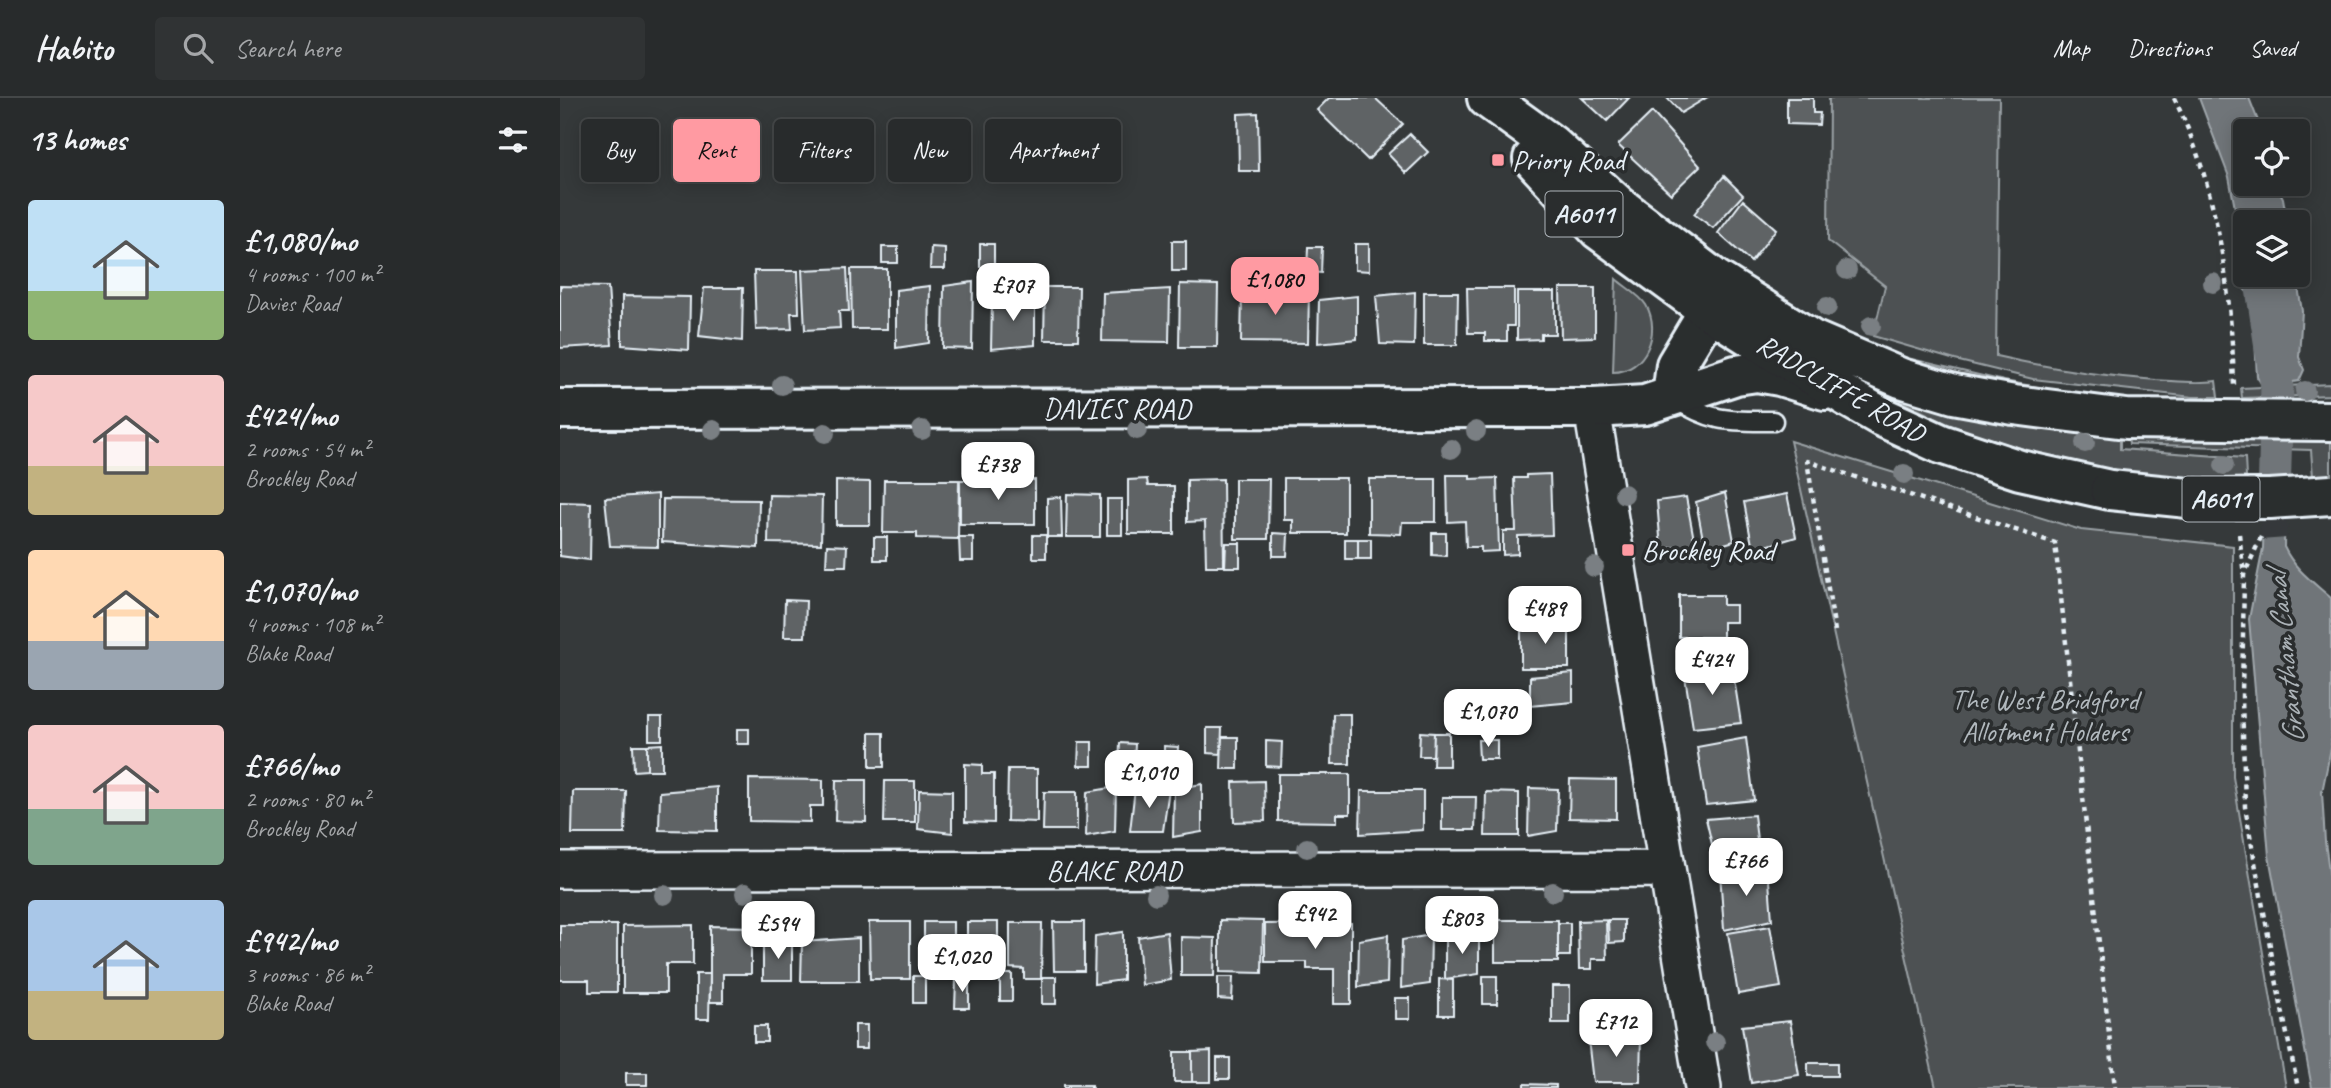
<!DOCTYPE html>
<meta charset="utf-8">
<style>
:root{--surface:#282b2c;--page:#303334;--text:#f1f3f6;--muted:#a5a7a9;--line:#444748;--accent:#ff9aa2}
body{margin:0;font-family:Caveat,sans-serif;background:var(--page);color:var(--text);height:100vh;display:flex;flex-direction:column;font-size:26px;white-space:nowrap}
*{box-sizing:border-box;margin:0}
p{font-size:23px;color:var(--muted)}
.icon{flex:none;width:38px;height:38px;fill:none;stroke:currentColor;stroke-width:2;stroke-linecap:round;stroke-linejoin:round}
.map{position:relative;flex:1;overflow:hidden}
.sheet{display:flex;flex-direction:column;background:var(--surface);width:560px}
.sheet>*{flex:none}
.hud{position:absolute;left:21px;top:21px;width:665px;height:63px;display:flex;gap:14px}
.buttons{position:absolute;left:1673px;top:21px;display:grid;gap:14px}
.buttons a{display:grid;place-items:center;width:77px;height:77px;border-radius:7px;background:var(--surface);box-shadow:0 4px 18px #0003,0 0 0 2px var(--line);font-size:35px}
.price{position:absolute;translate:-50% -60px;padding:0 16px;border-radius:14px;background:#fff;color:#222;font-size:23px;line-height:46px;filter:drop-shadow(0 2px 4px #0008)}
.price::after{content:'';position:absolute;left:50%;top:42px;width:21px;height:16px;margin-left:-10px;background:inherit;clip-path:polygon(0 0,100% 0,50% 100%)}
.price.active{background:var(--accent);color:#111}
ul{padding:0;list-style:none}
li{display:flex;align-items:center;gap:21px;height:175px;padding:0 28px}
li span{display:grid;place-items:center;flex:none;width:196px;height:140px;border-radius:7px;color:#555}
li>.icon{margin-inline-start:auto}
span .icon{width:84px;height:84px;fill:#fffc;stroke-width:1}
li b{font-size:30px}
h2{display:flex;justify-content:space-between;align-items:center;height:84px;padding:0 28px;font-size:30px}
.pill{padding:0 24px;border-radius:7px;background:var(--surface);box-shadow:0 4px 18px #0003,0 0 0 2px var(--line);font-size:24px;line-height:63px}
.pill.active{background:var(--accent);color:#111}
header{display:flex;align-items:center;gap:42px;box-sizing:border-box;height:98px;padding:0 35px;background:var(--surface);border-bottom:2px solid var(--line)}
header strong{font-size:33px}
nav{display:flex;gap:38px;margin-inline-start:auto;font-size:24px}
.search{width:490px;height:63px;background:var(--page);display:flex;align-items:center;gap:18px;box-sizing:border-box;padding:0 24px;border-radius:7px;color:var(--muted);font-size:26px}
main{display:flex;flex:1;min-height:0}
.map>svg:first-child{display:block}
.green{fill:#4d5152;stroke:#9aa1a5;stroke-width:2}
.water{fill:#707579;stroke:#a0a7ac;stroke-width:2}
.pier{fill:#35393a}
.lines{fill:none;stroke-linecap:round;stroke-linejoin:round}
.canal{stroke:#707579;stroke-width:33}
.building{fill:#5f6365;stroke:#e8f1f8;stroke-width:2}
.lane-casing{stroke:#e8f1f8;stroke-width:23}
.street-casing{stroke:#e8f1f8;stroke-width:40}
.secondary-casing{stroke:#e8f1f8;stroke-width:44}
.highway-casing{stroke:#e8f1f8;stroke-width:44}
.path{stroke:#e8f1f8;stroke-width:4.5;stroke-dasharray:5 5;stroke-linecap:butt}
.lane{stroke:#2a2d2e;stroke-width:18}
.street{stroke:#2a2d2e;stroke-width:35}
.secondary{stroke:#2a2d2e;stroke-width:38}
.highway{stroke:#2a2d2e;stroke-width:38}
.highway-bridge-casing{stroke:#e8f1f8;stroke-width:44;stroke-linecap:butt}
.highway-bridge{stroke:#2a2d2e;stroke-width:38}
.tree{fill:#7a7f83}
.poi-dot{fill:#ff9aa2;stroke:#2a2d2e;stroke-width:2.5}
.labels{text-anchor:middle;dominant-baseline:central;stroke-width:7;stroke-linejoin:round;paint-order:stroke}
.shield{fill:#2a2d2e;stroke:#afb6bb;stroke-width:2}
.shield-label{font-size:26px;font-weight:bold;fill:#e8f1f8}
.poi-label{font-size:28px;fill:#e8f1f8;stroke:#2a2d2e;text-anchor:start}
.street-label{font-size:28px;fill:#e8f1f8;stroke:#2a2d2e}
.park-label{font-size:28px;fill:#b2b9be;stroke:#2a2d2e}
.water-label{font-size:30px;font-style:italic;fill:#acb3b8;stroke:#2a2d2e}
</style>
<header>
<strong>Habito</strong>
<div class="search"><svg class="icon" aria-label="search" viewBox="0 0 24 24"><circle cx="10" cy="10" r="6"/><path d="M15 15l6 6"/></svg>Search here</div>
<nav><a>Map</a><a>Directions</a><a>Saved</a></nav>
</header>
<main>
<section class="sheet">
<h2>13 homes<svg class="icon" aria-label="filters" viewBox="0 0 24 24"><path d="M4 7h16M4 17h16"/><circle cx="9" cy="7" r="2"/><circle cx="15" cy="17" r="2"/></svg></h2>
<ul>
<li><span style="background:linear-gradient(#bfe0f5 65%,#8fb573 0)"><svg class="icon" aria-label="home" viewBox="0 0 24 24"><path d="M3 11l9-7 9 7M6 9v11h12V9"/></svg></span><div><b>£1,080/mo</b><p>4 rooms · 100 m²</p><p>Davies Road</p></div></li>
<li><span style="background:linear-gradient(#f6c9c9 65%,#c2b280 0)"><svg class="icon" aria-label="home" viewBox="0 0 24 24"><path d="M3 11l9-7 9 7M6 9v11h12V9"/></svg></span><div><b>£424/mo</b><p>2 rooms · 54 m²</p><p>Brockley Road</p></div></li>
<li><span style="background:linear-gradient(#ffd9b3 65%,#9aa5b1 0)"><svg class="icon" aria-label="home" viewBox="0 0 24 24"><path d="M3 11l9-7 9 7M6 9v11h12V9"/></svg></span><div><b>£1,070/mo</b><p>4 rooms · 108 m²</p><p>Blake Road</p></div></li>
<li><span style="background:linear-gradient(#f6c9c9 60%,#7fa58c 0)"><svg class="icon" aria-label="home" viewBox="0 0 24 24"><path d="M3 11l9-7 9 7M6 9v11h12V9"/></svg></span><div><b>£766/mo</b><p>2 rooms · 80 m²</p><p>Brockley Road</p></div></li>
<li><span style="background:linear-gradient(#a9c7e8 65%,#c2b280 0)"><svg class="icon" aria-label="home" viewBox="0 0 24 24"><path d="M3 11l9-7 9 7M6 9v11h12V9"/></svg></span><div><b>£942/mo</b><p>3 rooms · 86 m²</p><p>Blake Road</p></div></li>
</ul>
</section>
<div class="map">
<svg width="1771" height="990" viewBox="0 0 1771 990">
<rect width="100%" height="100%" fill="#35393a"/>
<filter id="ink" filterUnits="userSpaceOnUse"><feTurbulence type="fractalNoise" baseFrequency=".0143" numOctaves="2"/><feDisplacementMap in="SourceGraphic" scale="14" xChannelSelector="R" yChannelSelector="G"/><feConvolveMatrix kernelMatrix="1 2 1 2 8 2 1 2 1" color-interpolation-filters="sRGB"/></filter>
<g filter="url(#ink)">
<!-- green -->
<path class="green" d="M1269,0H1439L1436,258C1488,270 1542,278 1596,282C1616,283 1636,286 1656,283L1658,299H1633L1473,281L1395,262L1313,238L1325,188L1268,143Z
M1056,181C1065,189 1080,197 1086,207C1102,234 1085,274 1053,274Z
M1322,254L1444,283L1489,291L1559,300V306L1392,278Z
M1246,257L1560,337V351L1685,360L1686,379L1621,382L1530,371L1400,332Z
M1771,286V297L1682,300L1681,290Z
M1568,337L1771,344V378L1753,379L1751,352L1569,346Z
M1230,343L1521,432L1673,448V679L1726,990H1376Z"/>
<!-- water -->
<path class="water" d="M1639,0H1689L1702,33H1685V86H1716L1723,100L1727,124H1685V177H1736L1742,213L1739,259L1744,272L1739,283L1719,286L1717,289L1704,290L1697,279L1693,201L1681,187L1680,136L1669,79Z
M1706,357L1726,358L1724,449C1735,472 1753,484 1771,500V650L1762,694L1765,744L1771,787V990H1752L1709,758L1689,521L1703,450Z"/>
<!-- pier -->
<path class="pier" d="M1701,381H1729L1727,440L1700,442Z"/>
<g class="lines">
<!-- canal -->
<path class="canal" d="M1700,177L1717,289L1714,402"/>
</g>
<!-- building -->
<path class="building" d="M769,0H815L843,26L808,62L757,12Z
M1022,0H1069L1047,23Z
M1107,0H1146L1121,15Z
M1227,0H1253V15H1260L1259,27L1227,26Z
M1092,14L1140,68L1111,96L1058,47Z
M698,15L699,73H679L678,16Z
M850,36L868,54L846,75L828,56Z
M1164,78L1183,97L1153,130L1134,116Z
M1183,102L1216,131L1191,164L1158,135Z
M612,143H626V173H612Z
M420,146H434V169H420Z
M795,146H809V173L795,172Z
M322,149H338V165H322Z
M371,149L385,150V171H370Z
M748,149H762L761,175L747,174Z
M287,170L289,213H279L280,230L245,232L242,172Z
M291,171H327V231H292Z
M194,173H238L239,215H231L232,231L196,232Z
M413,184L412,251L383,250L384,188Z
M620,186L658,187L657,249H619Z
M0,188L48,189L52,247L0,250Z
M370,188L369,245L336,250V192Z
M485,189H519L518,242H484Z
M144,190H183L182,243L139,238Z
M907,190H954V228H947V243H925V235H908Z
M1000,190H1035V239L1001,240Z
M610,191L609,244L542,243L543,195Z
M749,193L748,245L681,244L682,196Z
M855,194L854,247L820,246L816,198Z
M864,194H898L897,247H864Z
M957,194H995V236H981V241L957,242Z
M62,198L130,199L129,252L62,247Z
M797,198V241L758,245L759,202Z
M475,199V247L431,251L432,203Z
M990,376L992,437L958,438V456L943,457V433H956L954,380H966V377Z
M887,377H910V381L937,380L939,453L921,454V449H906L905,423L888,424Z
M724,380H786V435H733V422H724Z
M587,381L588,388H614V436H568V382Z
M663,381L664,468H646L645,423L627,424V382Z
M675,381H709L708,441H675Z
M809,381H876V424H842L841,436L809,435Z
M324,382H399L398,441L357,440V435H323Z
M400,382H475V426H400Z
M276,383L310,384V427H276Z
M1165,395L1174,443L1145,452L1136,404Z
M98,396V449L50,448L45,400Z
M507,396L540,397V439H506Z
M1227,396L1236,439L1193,452L1184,404Z
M209,397L262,398L261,446L208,445Z
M501,399L502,439H487V400Z
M1126,399L1135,447L1101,451L1097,403Z
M103,401L199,402L198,450L102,444Z
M547,401H562V437H547Z
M0,404L31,405L30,462L0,458Z
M713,435L728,436L727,458H713Z
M872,435H886V458L872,457Z
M473,437H486V460H473Z
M314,439H327V462H314Z
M399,439H413V463H400Z
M785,441H798V461H785Z
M798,441H811V461H798Z
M666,445H680V469H665Z
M267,447L287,448L286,468H266Z
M1119,497H1163V507H1176V524H1163V539H1119Z
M225,502L246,503L245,539H224Z
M961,527H1009V570H961Z
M1172,568L1181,625L1133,630L1124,572Z
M1013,575V604L970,608V579Z
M773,616H790V666H772Z
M89,619H102V642H89Z
M647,630H662L661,656L647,655Z
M177,631H189V646H177Z
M860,634L874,635L873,658H859Z
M310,635H324V669H310Z
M874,635H889V668H873Z
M662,639H678V671H661Z
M1186,640L1194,702L1146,707L1137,649Z
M918,642H937V661H919Z
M706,643L722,644L721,669L706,668Z
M519,644H532V668H518Z
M560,645L575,646L574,668L559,667Z
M102,646V672H87V647Z
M73,647H87V672L74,673Z
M604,648L618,649L617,671H604Z
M405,666L422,667V676H434V725L405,724Z
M448,671H477V724L447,723Z
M718,676H790V716H777V724L718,723Z
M189,681L263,682V708H250V724L189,723Z
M1010,681L1056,682V721L1009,720Z
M276,682H306V724L275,723Z
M325,683H355V724H324Z
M704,683L705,723L674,724L673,684Z
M642,686V734L613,739L614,691Z
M157,689V733L99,732L100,694Z
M556,689L555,733L526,738L527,694Z
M575,690L609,691L603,733H570Z
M969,690L998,691L997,733L968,738Z
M359,692L392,693V735L358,731Z
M13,693H66L65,736H12Z
M801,693H863V732L800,736Z
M484,694H517V732H483Z
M926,694L959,695V738H925Z
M882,699H916L915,732H882Z
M1194,717L1198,750L1155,759L1146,721Z
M1208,770L1212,822L1164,832L1160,774Z
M660,822L703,823L702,875L660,874Z
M935,822H998V864H935Z
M1046,822L1047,861H1032V871H1019L1018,823Z
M1048,822H1064V844L1049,845Z
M309,824H350V881H310Z
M364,824H393V872H364Z
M407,824H438V876H407Z
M493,824H524V873H494Z
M450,825H482L481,881H464V871L450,870Z
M791,825V906H774V871H747V864H705V826Z
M998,825H1010V858H998Z
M0,827H57V894H29V882H0Z
M133,827V866H106V895H63V828Z
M150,828L191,829V876H163V904H150Z
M1210,828L1221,889L1178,896L1168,835Z
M563,834V882L534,886L535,838Z
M607,834L611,882L582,887L578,839Z
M828,837L827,885L798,889L799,842Z
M871,837L870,886L841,890L842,842Z
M885,838H919V876L885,881Z
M621,839L655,840L654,878H621Z
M299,840V883H241L242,844Z
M203,844H232V882H203Z
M136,876H150L149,921H136Z
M440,876H452V903H440Z
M353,878H365V905H353Z
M923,878H937V906H923Z
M482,879H496V906H482Z
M658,879H673L672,902L658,901Z
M879,881L893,882V917H879Z
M396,882H409V910H395Z
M992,888H1010V925H992Z
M835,900H850V921H835Z
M1230,923L1239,977L1191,985L1182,928Z
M295,927H307V951H295Z
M194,928H207V944H194Z
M1081,936L1080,984H1033L1028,941Z
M651,953V984H632V954Z
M614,954H632V984H614Z
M657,960H670V981H657Z
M1248,965H1277V978H1248Z
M66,975H87V987H66Z
M964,986L996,987V990H964Z
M504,987H532V990H504Z"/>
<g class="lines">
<!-- lane casing -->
<g class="lane-casing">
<path id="lane" d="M1114,300C1153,325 1169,323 1213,323"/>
</g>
<!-- street casing -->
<g class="street-casing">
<path id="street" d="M1034,310L1035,329L1143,990
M0,772L1107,771"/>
</g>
<!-- secondary casing -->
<g class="secondary-casing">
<path id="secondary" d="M1112,298L1116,267L1164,187
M0,311L1034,310L1085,307L1176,277L1197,274L1220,278L1265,292"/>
</g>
<!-- highway casing -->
<g class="highway-casing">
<path id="highway" d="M927,0L992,47L1059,108L1155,181L1252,242L1341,280L1394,296L1454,307L1566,321L1771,323
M973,61L1039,132L1148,212L1284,297L1322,319L1381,346L1460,372L1550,392"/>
</g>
<!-- path -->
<path class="path" d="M1614,0C1658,89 1671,190 1674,288
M1679,436L1684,477
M1701,439L1684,477L1682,599L1685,709L1718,892L1738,990
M1275,533L1247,363L1495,445L1555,990"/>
<!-- lane -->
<use href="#lane" class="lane"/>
<!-- street -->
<use href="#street" class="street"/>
<!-- secondary -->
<use href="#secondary" class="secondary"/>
<!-- highway -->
<use href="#highway" class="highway"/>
<!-- highway-bridge casing -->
<g class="highway-bridge-casing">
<path id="highway-bridge" d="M1550,392L1638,401H1710L1771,397"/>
</g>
<!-- highway-bridge -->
<use href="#highway-bridge" class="highway-bridge"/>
</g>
<!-- trees -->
<g class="tree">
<circle cx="1287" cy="172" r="10"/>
<circle cx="1653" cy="185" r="10"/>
<circle cx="1267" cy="209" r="10"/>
<circle cx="1311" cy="228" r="10"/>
<circle cx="222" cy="287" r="10"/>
<circle cx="1745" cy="293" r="10"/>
<circle cx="153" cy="332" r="10"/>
<circle cx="362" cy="332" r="10"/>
<circle cx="577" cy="332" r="10"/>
<circle cx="916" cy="333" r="10"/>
<circle cx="265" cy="335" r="10"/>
<circle cx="1525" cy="345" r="10"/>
<circle cx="891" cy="351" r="10"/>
<circle cx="1664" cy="367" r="10"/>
<circle cx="1344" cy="376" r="10"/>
<circle cx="1064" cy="396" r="10"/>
<circle cx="1034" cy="469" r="10"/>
<circle cx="747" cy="750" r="10"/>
<circle cx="993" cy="794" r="10"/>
<circle cx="185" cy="795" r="10"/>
<circle cx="104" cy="797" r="10"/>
<circle cx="596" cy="797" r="10"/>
<circle cx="1155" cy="944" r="10"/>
</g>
</g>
<!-- markers -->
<g class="poi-dot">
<rect x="931" y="55" width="14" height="14" rx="3.5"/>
<rect x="1061" y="445" width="14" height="14" rx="3.5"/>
</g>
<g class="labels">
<!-- shield labels -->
<g class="shield">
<rect x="985.5" y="93.5" width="77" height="45" rx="5"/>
<rect x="1622.5" y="378.5" width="77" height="45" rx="5"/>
</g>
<g class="shield-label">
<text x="1024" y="116">A6011</text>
<text x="1661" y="401">A6011</text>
</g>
<!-- poi labels -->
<g class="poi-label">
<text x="952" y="62">Priory Road</text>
<text x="1082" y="452">Brockley Road</text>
</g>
<!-- street labels -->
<g class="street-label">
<text transform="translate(1281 290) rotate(30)">RADCLIFFE ROAD</text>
<text x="557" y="310">DAVIES ROAD</text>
<text x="554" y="772">BLAKE ROAD</text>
</g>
<!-- park labels -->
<g class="park-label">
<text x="1485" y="601">The West Bridgford<tspan x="1485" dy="32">Allotment Holders</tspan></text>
</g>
<!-- water labels -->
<g class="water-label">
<text transform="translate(1725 560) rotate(-96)">Grantham Canal</text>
</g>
</g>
</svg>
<div class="buttons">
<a><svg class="icon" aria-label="locate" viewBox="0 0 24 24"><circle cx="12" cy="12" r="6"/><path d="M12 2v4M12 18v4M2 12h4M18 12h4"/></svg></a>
<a><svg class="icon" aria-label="layers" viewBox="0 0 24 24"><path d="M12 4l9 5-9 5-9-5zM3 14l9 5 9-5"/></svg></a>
</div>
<b class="price active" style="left:715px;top:219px">£1,080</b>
<b class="price" style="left:453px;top:225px">£707</b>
<b class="price" style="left:438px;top:404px">£738</b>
<b class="price" style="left:985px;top:548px">£489</b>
<b class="price" style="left:1152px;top:599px">£424</b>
<b class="price" style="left:928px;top:651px">£1,070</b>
<b class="price" style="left:589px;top:712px">£1,010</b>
<b class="price" style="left:1186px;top:800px">£766</b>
<b class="price" style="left:755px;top:853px">£942</b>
<b class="price" style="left:902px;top:858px">£803</b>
<b class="price" style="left:218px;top:863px">£594</b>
<b class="price" style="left:402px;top:896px">£1,020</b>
<b class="price" style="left:1056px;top:961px">£712</b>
<div class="hud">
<a class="pill">Buy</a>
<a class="pill active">Rent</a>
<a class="pill">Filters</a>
<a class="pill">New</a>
<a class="pill">Apartment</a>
</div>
</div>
</main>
